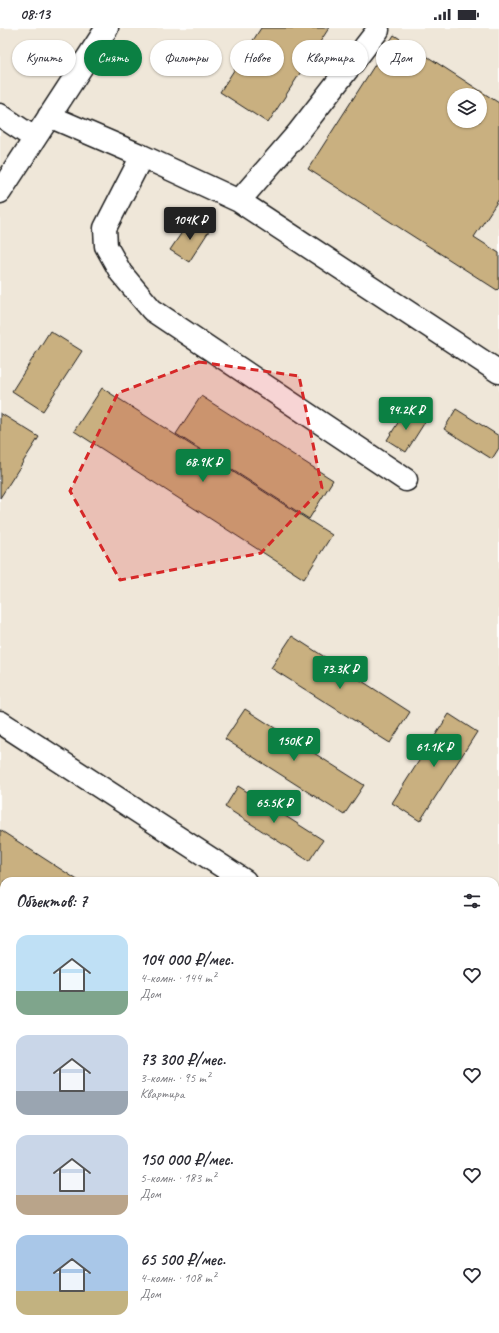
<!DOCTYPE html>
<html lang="ru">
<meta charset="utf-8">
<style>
:root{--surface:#fff;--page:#f2f2f3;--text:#2b2b33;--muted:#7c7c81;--accent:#0b8043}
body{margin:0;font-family:Caveat,sans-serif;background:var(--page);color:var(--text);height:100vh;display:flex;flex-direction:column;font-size:15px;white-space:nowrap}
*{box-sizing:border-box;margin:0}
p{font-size:13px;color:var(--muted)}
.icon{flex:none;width:22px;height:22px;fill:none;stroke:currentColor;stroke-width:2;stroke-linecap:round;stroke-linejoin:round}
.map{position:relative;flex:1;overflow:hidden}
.side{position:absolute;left:0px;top:849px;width:499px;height:456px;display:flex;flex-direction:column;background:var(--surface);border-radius:12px 12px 0 0;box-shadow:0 1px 3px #0004}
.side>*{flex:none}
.hud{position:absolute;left:12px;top:12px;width:475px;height:36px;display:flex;gap:8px}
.buttons{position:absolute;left:447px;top:60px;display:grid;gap:8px}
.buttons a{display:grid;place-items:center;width:40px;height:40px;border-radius:50%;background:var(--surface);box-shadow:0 1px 3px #0004;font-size:20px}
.price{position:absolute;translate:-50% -34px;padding:0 9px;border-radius:4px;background:var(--accent);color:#fff;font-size:13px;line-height:26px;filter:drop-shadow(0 1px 2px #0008)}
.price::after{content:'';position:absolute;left:50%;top:24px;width:12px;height:9px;margin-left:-6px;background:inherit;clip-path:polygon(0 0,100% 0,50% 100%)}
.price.selected{background:#222;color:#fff}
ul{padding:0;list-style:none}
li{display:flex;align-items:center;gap:12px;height:100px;padding:0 16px}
li span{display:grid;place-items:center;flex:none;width:112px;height:80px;border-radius:12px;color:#555}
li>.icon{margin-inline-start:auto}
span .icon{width:48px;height:48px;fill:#fffc;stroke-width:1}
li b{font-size:17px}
h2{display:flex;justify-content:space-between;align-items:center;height:48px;padding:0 16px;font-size:17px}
.tag{padding:0 14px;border-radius:18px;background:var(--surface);box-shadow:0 1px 3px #0004;font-size:14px;line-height:36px}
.tag.selected{background:var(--accent);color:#fff}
.status{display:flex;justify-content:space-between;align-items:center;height:28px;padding:0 20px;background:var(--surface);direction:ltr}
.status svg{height:11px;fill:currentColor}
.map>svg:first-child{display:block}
.built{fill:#efe7d9;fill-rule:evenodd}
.building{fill:#c9b080;stroke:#1c1c1c;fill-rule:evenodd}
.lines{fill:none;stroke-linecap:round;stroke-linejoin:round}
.minor-casing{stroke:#1c1c1c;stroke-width:25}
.minor{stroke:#fff;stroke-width:22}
.rail-casing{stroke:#1c1c1c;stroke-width:4.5}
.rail{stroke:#fff;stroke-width:3;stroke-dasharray:9;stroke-linecap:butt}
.marked{fill:#d62828;fill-opacity:0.2;stroke:#d62828;stroke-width:3;stroke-dasharray:8 5;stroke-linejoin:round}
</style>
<div class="status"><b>08:13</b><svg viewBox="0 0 49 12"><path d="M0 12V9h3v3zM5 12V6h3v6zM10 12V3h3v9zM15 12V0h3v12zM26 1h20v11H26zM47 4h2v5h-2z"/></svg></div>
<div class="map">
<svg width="499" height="1305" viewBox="0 0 499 1305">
<rect width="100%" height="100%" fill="#fff"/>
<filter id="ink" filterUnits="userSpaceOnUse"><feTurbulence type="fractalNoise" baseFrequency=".025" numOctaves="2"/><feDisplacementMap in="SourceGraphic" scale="8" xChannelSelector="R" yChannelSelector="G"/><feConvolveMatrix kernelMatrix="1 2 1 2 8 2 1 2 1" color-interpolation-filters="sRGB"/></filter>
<g filter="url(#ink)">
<!-- built -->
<path class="built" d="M0,0H499V1305H0ZM454,67H480V93H454ZM4,853H495V1301H4Z"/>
<!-- building -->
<path class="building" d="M261,0H329L268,95L220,64Z
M394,7L499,75V171L474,209L499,225V260L497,262L308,141ZM454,67H480V93H454Z
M191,191L209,203L189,234L170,222Z
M50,303L82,323L43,383L12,363Z
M102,360L332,507L304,551L74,403Z
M201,368L333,452L309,491L176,406Z
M456,381L499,408V420L492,431L444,401Z
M406,382L425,394L406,424L387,412Z
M0,385L39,409L0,470Z
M292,608L410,684L390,715L271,640Z
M245,681L364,757L344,787L225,711Z
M449,686L477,704L420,793L392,775Z
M238,758L323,812L309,833L225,779Z
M0,802L79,853H4V946L0,943Z
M0,1010L4,1013V1018L0,1024Z
M0,1212L4,1215V1301H138L144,1305H0Z"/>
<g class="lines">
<!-- minor casing -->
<g class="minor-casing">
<path id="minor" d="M0,87L34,110
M49,88L142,128L239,173L499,344
M142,128L105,200L106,218L121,245L152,282L406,452
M0,164L107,0
M239,173L298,105L378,2
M0,694L245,853
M495,1016L499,1018
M0,1182L4,1184
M186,1301L193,1305"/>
</g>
<!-- minor -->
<use href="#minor" class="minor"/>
<!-- rail casing -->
<g class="rail-casing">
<path id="rail" d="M0,1117L4,1119
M495,1149L499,1151
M278,1301L284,1305"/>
</g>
<!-- rail -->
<use href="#rail" class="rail"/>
</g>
</g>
<!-- marked area -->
<path class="marked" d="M199,334L299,348L322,460L261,525L120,552L70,463L118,365Z"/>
</svg>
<div class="buttons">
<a><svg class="icon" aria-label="layers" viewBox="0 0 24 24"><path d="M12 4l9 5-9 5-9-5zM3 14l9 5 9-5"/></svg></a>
</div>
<b class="price selected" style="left:190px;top:213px">104K ₽</b>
<b class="price" style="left:406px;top:403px">94.2K ₽</b>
<b class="price" style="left:203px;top:455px">68.9K ₽</b>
<b class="price" style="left:340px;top:662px">73.3K ₽</b>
<b class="price" style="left:294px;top:734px">150K ₽</b>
<b class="price" style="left:434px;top:740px">61.1K ₽</b>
<b class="price" style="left:274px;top:796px">65.5K ₽</b>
<div class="hud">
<a class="tag">Купить</a>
<a class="tag selected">Снять</a>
<a class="tag">Фильтры</a>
<a class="tag">Новое</a>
<a class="tag">Квартира</a>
<a class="tag">Дом</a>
</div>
<section class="side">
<h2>Объектов: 7<svg class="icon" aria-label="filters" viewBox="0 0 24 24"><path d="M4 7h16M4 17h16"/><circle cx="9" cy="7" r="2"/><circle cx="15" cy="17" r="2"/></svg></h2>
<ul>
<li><span style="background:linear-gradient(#bfe0f5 70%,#7fa58c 0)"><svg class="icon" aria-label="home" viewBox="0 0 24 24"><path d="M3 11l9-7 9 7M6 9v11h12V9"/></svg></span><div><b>104 000 ₽/мес.</b><p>4-комн. · 144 m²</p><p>Дом</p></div><svg class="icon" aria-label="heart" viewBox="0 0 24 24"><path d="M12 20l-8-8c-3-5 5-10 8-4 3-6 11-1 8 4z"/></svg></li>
<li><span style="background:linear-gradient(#c9d6e8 70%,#9aa5b1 0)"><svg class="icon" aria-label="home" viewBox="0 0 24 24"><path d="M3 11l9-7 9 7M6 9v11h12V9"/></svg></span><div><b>73 300 ₽/мес.</b><p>3-комн. · 95 m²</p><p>Квартира</p></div><svg class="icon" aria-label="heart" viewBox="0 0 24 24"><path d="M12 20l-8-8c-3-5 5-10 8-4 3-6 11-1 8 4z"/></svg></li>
<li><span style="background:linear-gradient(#c9d6e8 75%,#b9a48a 0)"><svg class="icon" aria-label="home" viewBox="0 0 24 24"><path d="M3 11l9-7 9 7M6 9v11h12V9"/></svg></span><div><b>150 000 ₽/мес.</b><p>5-комн. · 183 m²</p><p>Дом</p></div><svg class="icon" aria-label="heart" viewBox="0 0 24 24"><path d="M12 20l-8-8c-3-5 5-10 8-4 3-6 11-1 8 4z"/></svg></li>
<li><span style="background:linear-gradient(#a9c7e8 70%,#c2b280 0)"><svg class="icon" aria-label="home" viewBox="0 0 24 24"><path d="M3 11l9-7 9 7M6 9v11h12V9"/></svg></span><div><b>65 500 ₽/мес.</b><p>4-комн. · 108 m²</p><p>Дом</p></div><svg class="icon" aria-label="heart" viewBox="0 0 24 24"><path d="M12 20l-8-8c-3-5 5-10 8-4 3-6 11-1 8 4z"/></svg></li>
</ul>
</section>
</div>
